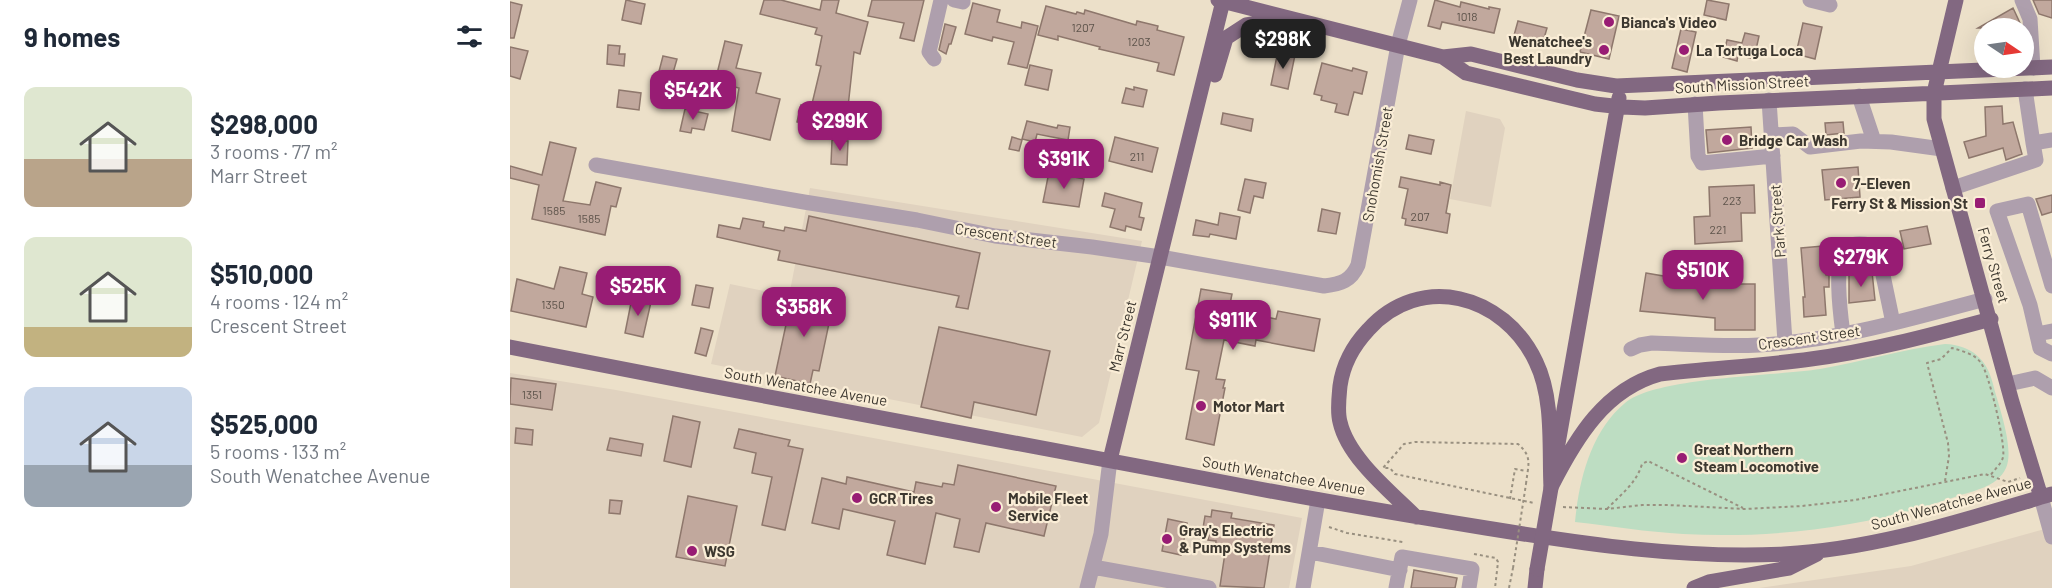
<!DOCTYPE html>
<meta charset="utf-8">
<style>
:root{--surface:#fff;--page:#f6f6f7;--text:#1f2937;--muted:#747a83;--accent:#981c74}
body{margin:0;font-family:Barlow,sans-serif;background:var(--page);color:var(--text);height:100vh;display:flex;flex-direction:column;font-size:22px;white-space:nowrap}
*{box-sizing:border-box;margin:0}
p{font-size:20px;color:var(--muted)}
.icon{flex:none;width:33px;height:33px;fill:none;stroke:currentColor;stroke-width:2;stroke-linecap:round;stroke-linejoin:round}
.map{position:relative;flex:1;overflow:hidden}
.details{display:flex;flex-direction:column;background:var(--surface);width:510px}
.details>*{flex:none}
.needle{width:39px;rotate:103deg}
.fabs{position:absolute;left:1464px;top:18px;display:grid;gap:12px}
.fabs a{display:grid;place-items:center;width:60px;height:60px;border-radius:50%;background:var(--surface);box-shadow:0 6px 24px #0002;font-size:30px}
.price{position:absolute;translate:-50% -51px;padding:0 14px;border-radius:12px;background:var(--accent);color:#fff;font-size:20px;line-height:39px;filter:drop-shadow(0 2px 3px #0008)}
.price::after{content:'';position:absolute;left:50%;top:36px;width:18px;height:14px;margin-left:-9px;background:inherit;clip-path:polygon(0 0,100% 0,50% 100%)}
.price.on{background:#222;color:#fff}
ul{padding:0;list-style:none}
li{display:flex;align-items:center;gap:18px;height:150px;padding:0 24px}
li span{display:grid;place-items:center;flex:none;width:168px;height:120px;border-radius:12px;color:#555}
li>.icon{margin-inline-start:auto}
span .icon{width:72px;height:72px;fill:#fffc;stroke-width:1}
li b{font-size:26px}
h2{display:flex;justify-content:space-between;align-items:center;height:72px;padding:0 24px;font-size:26px}
main{display:flex;flex:1;min-height:0}
.map>svg:first-child{display:block}
.industrial{fill:#e0d2bf}
.green{fill:#bdddc2}
.building{fill:#c1a89d;stroke:#8e776c;stroke-width:1.5}
.lines{fill:none;stroke-linecap:round;stroke-linejoin:round}
.path{stroke:#999080;stroke-width:2;stroke-dasharray:3 3;stroke-linecap:butt}
.minor{stroke:#ae9fad;stroke-width:15}
.major{stroke:#826881;stroke-width:15}
.path-bridge{stroke:#999080;stroke-width:2;stroke-dasharray:3 3;stroke-linecap:butt}
.major-bridge{stroke:#826881;stroke-width:15}
.poi-dot{fill:#981c74;stroke:#faedd6;stroke-width:2}
.labels{text-anchor:middle;dominant-baseline:central;stroke-width:4.5;stroke-linejoin:round;paint-order:stroke}
.number-label{font-size:12px;fill:#5e544b}
.poi-label{font-size:15px;font-weight:bold;fill:#3d3830;stroke:#faedd6;text-anchor:start}
.street-label{font-size:15px;fill:#3d3830;stroke:#faedd6}
</style>
<main>
<section class="details">
<h2>9 homes<svg class="icon" aria-label="filters" viewBox="0 0 24 24"><path d="M4 7h16M4 17h16"/><circle cx="9" cy="7" r="2"/><circle cx="15" cy="17" r="2"/></svg></h2>
<ul>
<li><span style="background:linear-gradient(#dfe7d0 60%,#b9a48a 0)"><svg class="icon" aria-label="home" viewBox="0 0 24 24"><path d="M3 11l9-7 9 7M6 9v11h12V9"/></svg></span><div><b>$298,000</b><p>3 rooms · 77 m²</p><p>Marr Street</p></div></li>
<li><span style="background:linear-gradient(#dfe7d0 75%,#c2b280 0)"><svg class="icon" aria-label="home" viewBox="0 0 24 24"><path d="M3 11l9-7 9 7M6 9v11h12V9"/></svg></span><div><b>$510,000</b><p>4 rooms · 124 m²</p><p>Crescent Street</p></div></li>
<li><span style="background:linear-gradient(#c9d6e8 65%,#9aa5b1 0)"><svg class="icon" aria-label="home" viewBox="0 0 24 24"><path d="M3 11l9-7 9 7M6 9v11h12V9"/></svg></span><div><b>$525,000</b><p>5 rooms · 133 m²</p><p>South Wenatchee Avenue</p></div></li>
</ul>
</section>
<div class="map">
<svg width="1542" height="588" viewBox="0 0 1542 588">
<rect width="100%" height="100%" fill="#ece0c9"/>
<!-- industrial -->
<path class="industrial" d="M956,111L990,119L995,128L981,207L940,199Z
M300,188L632,241L589,423L572,437L201,364L220,284L279,296Z
M0,373L106,390L792,518L779,588H0Z
M1542,527V588H1249L1401,566Z"/>
<!-- green -->
<path class="green" d="M1435,344C1461,345 1477,359 1483,384C1488,405 1505,448 1496,468C1487,488 1461,491 1442,498C1357,527 1263,539 1173,534C1137,532 1101,526 1065,522C1069,480 1081,431 1115,403C1145,377 1266,376 1310,369C1352,362 1393,349 1435,344Z"/>
<!-- building -->
<path class="building" d="M116,0L135,4L131,24L112,20Z
M254,0H271L310,10L312,0H329L326,13L358,22L350,54L344,52L338,107L315,104L308,131L296,128L297,124L287,122L291,105L301,108L311,66L306,65L312,36L305,34L307,28L250,14Z
M362,0H414L404,41L390,38L394,23L358,16Z
M925,0L950,7L951,2L979,9V7L990,9L984,33L932,22L930,29L918,26Z
M1197,0L1219,4L1216,20L1194,15Z
M1523,0H1542V18L1529,14Z
M0,2L12,5L4,38H0Z
M463,3L490,10L487,22L511,28L512,22L528,26L517,68L498,64L504,42L483,37L482,41L455,34Z
M536,6L566,14L567,12L574,14L575,10L626,25L627,21L648,26L647,30L674,37L664,75L647,71L649,63L589,49L590,47L548,36V40L528,35Z
M1503,8L1510,23L1511,28H1468Z
M1081,10L1109,16L1099,59L1070,52Z
M1008,21L1037,28L1033,42L1023,40L1022,44L1003,39Z
M1293,23L1312,27L1305,59L1286,54Z
M435,24L446,27L441,44H439L436,54L429,50Z
M1171,29L1186,32L1177,72L1162,68Z
M1235,33L1249,36L1244,59L1228,55L1227,61L1213,57L1217,40L1232,43Z
M215,41L232,45L226,68L251,73L246,93L270,99L260,140L222,131L229,88L205,82Z
M98,45L110,46L109,54H115L114,66L97,64Z
M0,47L18,51L10,79L0,76Z
M768,51L785,55L778,89L761,85Z
M153,56L167,59L163,73L166,74L164,84L147,79Z
M812,63L842,71L843,68L857,72L852,94L844,92L838,115L825,112L827,104L811,100L812,96L804,94Z
M520,65L542,70L538,90L515,85Z
M624,87L637,90L633,107L612,103L616,88L624,90Z
M109,90L131,93L129,110L107,107Z
M1492,106L1493,124L1503,122L1512,154L1496,160L1493,148L1459,158L1454,142L1476,136L1475,107Z
M175,109L198,114L194,130L182,128L181,133L170,131Z
M713,113L743,119L741,131L711,124Z
M517,121L547,128L548,125L560,127L558,140L527,134L525,142L512,139Z
M1333,122L1334,133L1316,135L1315,123Z
M1241,127L1242,148L1198,153L1196,130Z
M899,135L924,140L921,154L896,149Z
M502,137L512,140L509,151L499,149Z
M605,137L648,148L642,172L599,161Z
M322,140L338,141L337,165L321,164Z
M40,142L66,148L53,201L80,205L86,182L111,188L106,207L101,206L95,235L22,219L29,185L0,178V166L32,175Z
M1348,167L1350,197L1315,200L1312,170Z
M539,172L574,179L569,207L533,202Z
M891,177L930,185V182L941,185L936,213L940,214L937,233L895,225L896,219L892,218L898,189L889,187Z
M735,179L756,183L753,198L744,196L740,213L728,210Z
M1244,185L1245,213H1231L1232,241L1185,244L1184,217L1200,216L1199,187Z
M595,193L632,203L629,217L634,218L631,230L616,226L615,231L600,227L605,209L592,206Z
M1542,195V212L1532,215L1526,199Z
M812,209L830,213L826,234L808,231Z
M710,213L730,217L726,239L700,234L699,237L683,235L686,220L708,225Z
M299,216L470,253L458,309L446,307L449,296L268,260L270,251L207,237L209,225L230,229L233,218L254,222L253,227L274,231L275,227L296,231Z
M1417,226L1421,244L1394,249L1390,231Z
M1313,246L1316,275H1319V287H1314L1316,315L1294,317L1293,297H1295L1291,248Z
M50,267L77,273L72,294L83,297L76,327L1,311L7,279L44,289Z
M115,271L135,275L131,292L111,288Z
M1362,272L1365,300L1339,303V274Z
M1136,273L1159,277V283L1193,286L1194,276H1212V284H1245V330H1205V318L1130,311Z
M186,285L203,288L199,308L182,305Z
M691,289L722,294L719,309L766,319L768,311L810,319L804,351L746,340L745,346L714,340L706,379L715,380L713,388H715L704,445L676,439L689,371L676,369Z
M283,292L313,298L312,307L322,309L309,371L303,370L300,384L265,376Z
M122,298L141,302L133,337L115,333Z
M429,327L540,351L526,415L464,402L461,418L411,407Z
M191,328L203,331L196,356L185,353Z
M1,378L46,384L42,410L0,404Z
M163,416L190,422L181,467L154,461Z
M6,428L23,430L22,445L5,443Z
M229,429L280,440L278,446L293,449L275,530L252,525L262,477L242,473L246,453L224,448Z
M100,438L133,444L131,456L97,450Z
M448,465L546,486L534,536L476,523L469,552L460,550L444,547L450,519L426,513L415,564L377,555L385,521L333,509L329,529L302,523L312,478L336,484L337,477L404,492L406,482L432,487L433,483L444,485Z
M178,496L227,506L215,566L166,557Z
M100,500L112,501L110,514L99,513Z
M702,510L722,513L721,518L764,525L754,588L710,586L715,553L705,551L706,541L698,540L699,535L692,534L695,516L701,517Z
M658,519L677,523L671,555L652,551Z
M904,570L947,578L945,588H901Z"/>
<g class="lines">
<!-- path -->
<path class="path" d="M1435,481L1439,456L1438,443L1417,363L1431,359L1442,348C1452,351 1465,354 1471,363C1479,373 1496,445 1493,457C1492,463 1484,470 1480,476
M1016,484C1018,465 1023,457 1008,444L905,442L894,444L873,468H880L885,474L1024,503
M1000,499L1005,469L1016,471
M1053,507L1097,509L1132,505H1158L1235,509L1292,506L1345,500L1475,474L1498,482L1510,478
M1097,509C1111,494 1126,484 1132,464L1138,461L1233,508
M819,527L837,533L893,542
M964,554L986,558L988,562L985,588
M999,588L1003,568"/>
<!-- minor -->
<path class="minor" d="M444,0L453,2V0
M1300,0L1320,5
M1512,0L1520,19L1523,68
M424,59L419,52L431,0
M1515,89L1523,143L1542,140
M1349,96L1364,141
M1259,100L1275,342
M1185,104L1188,156L1192,163L1263,156
M1261,135L1283,134L1300,147L1351,141L1381,142L1432,149
M86,165L294,202L407,220L485,236L582,247L650,257L814,286C831,284 841,281 848,265L888,45L900,0
M1443,188L1526,160L1523,143
M1542,286L1518,204L1487,211L1520,305L1530,348L1542,354
M1333,334C1331,319 1322,254 1338,246C1344,243 1354,244 1361,245L1369,256L1383,323
M1527,334L1542,331
M1121,349L1130,345L1142,343C1178,344 1213,347 1249,345C1326,341 1400,319 1475,299
M1498,384L1525,378L1542,388
M1531,497L1542,537
M800,552L890,570
M583,567L699,588
M577,588L591,534L600,460
M793,588L808,500
M886,588L892,557L962,569L959,588"/>
<!-- major -->
<path class="major" d="M708,0L933,57L961,54L1067,80L1106,86L1542,67
M1446,0L1424,93V119L1502,402L1531,497
M933,57L956,73L1085,104L1112,107L1135,108L1209,103L1542,88
M705,75L716,38L736,25L772,19
M0,347C232,393 465,435 697,479C790,497 883,513 976,528C1075,544 1173,559 1274,554C1367,549 1453,520 1542,494
M1046,455L1109,98
M600,460L713,1
M1042,485C1066,438 1095,389 1150,374C1201,368 1251,366 1301,359C1362,351 1421,335 1481,319
M906,517C881,492 838,458 830,422C827,411 829,397 830,386C833,364 843,346 858,330C910,272 994,294 1026,362C1044,399 1039,448 1041,488
M1025,588L1027,569
M1184,588L1199,582L1279,568L1307,554"/>
<!-- path-bridge -->
<path class="path-bridge" d="M1003,568L1016,484"/>
<!-- major-bridge -->
<path class="major-bridge" d="M1027,569L1041,488"/>
</g>
<!-- markers -->
<g class="poi-dot">
<circle cx="1099" cy="22" r="6"/>
<circle cx="1094" cy="50" r="6"/>
<circle cx="1174" cy="50" r="6"/>
<circle cx="1217" cy="140" r="6"/>
<circle cx="1331" cy="183" r="6"/>
<rect x="1464" y="197" width="12" height="12" rx="3"/>
<circle cx="691" cy="406" r="6"/>
<circle cx="1172" cy="458" r="6"/>
<circle cx="347" cy="498" r="6"/>
<circle cx="486" cy="507" r="6"/>
<circle cx="657" cy="539" r="6"/>
<circle cx="182" cy="551" r="6"/>
</g>
<g class="labels">
<!-- number labels -->
<g class="number-label">
<text x="957" y="16">1018</text>
<text x="573" y="27">1207</text>
<text x="629" y="41">1203</text>
<text x="627" y="156">211</text>
<text x="1222" y="200">223</text>
<text x="44" y="210">1585</text>
<text x="910" y="216">207</text>
<text x="79" y="218">1585</text>
<text x="1208" y="229">221</text>
<text x="43" y="304">1350</text>
<text x="22" y="394">1351</text>
</g>
<!-- poi labels -->
<g class="poi-label">
<text x="1111" y="22">Bianca's Video</text>
<text x="1082" y="41" text-anchor="end">Wenatchee's<tspan x="1082" dy="17">Best Laundry</tspan></text>
<text x="1186" y="50">La Tortuga Loca</text>
<text x="1229" y="140">Bridge Car Wash</text>
<text x="1343" y="183">7-Eleven</text>
<text x="1458" y="203" text-anchor="end">Ferry St &amp; Mission St</text>
<text x="703" y="406">Motor Mart</text>
<text x="1184" y="449">Great Northern<tspan x="1184" dy="17">Steam Locomotive</tspan></text>
<text x="359" y="498">GCR Tires</text>
<text x="498" y="498">Mobile Fleet<tspan x="498" dy="17">Service</tspan></text>
<text x="669" y="530">Gray's Electric<tspan x="669" dy="17">&amp; Pump Systems</tspan></text>
<text x="194" y="551">WSG</text>
</g>
<!-- street labels -->
<g class="street-label">
<text transform="translate(1232 84) rotate(-3)">South Mission Street</text>
<text transform="translate(867 164) rotate(-80)">Snohomish Street</text>
<text transform="translate(1267 221) rotate(-94)">Park Street</text>
<text transform="translate(496 235) rotate(8)">Crescent Street</text>
<text transform="translate(1484 265) rotate(74)">Ferry Street</text>
<text transform="translate(612 336) rotate(-76)">Marr Street</text>
<text transform="translate(1299 337) rotate(-8)">Crescent Street</text>
<text transform="translate(296 386) rotate(10)">South Wenatchee Avenue</text>
<text transform="translate(774 475) rotate(10)">South Wenatchee Avenue</text>
<text transform="translate(1441 503) rotate(-15)">South Wenatchee Avenue</text>
</g>
</g>
</svg>
<div class="fabs">
<a><svg class="needle" viewBox="-14 -14 28 28"><path d="M0-13l5 13h-10z" fill="#e53935"/><path d="M0 13l5-13h-10z" fill="#747a83"/></svg></a>
</div>
<b class="price on" style="left:773px;top:70px">$298K</b>
<b class="price" style="left:183px;top:121px">$542K</b>
<b class="price" style="left:330px;top:152px">$299K</b>
<b class="price" style="left:554px;top:190px">$391K</b>
<b class="price" style="left:1351px;top:288px">$279K</b>
<b class="price" style="left:1193px;top:301px">$510K</b>
<b class="price" style="left:128px;top:317px">$525K</b>
<b class="price" style="left:294px;top:338px">$358K</b>
<b class="price" style="left:723px;top:351px">$911K</b>
</div>
</main>
